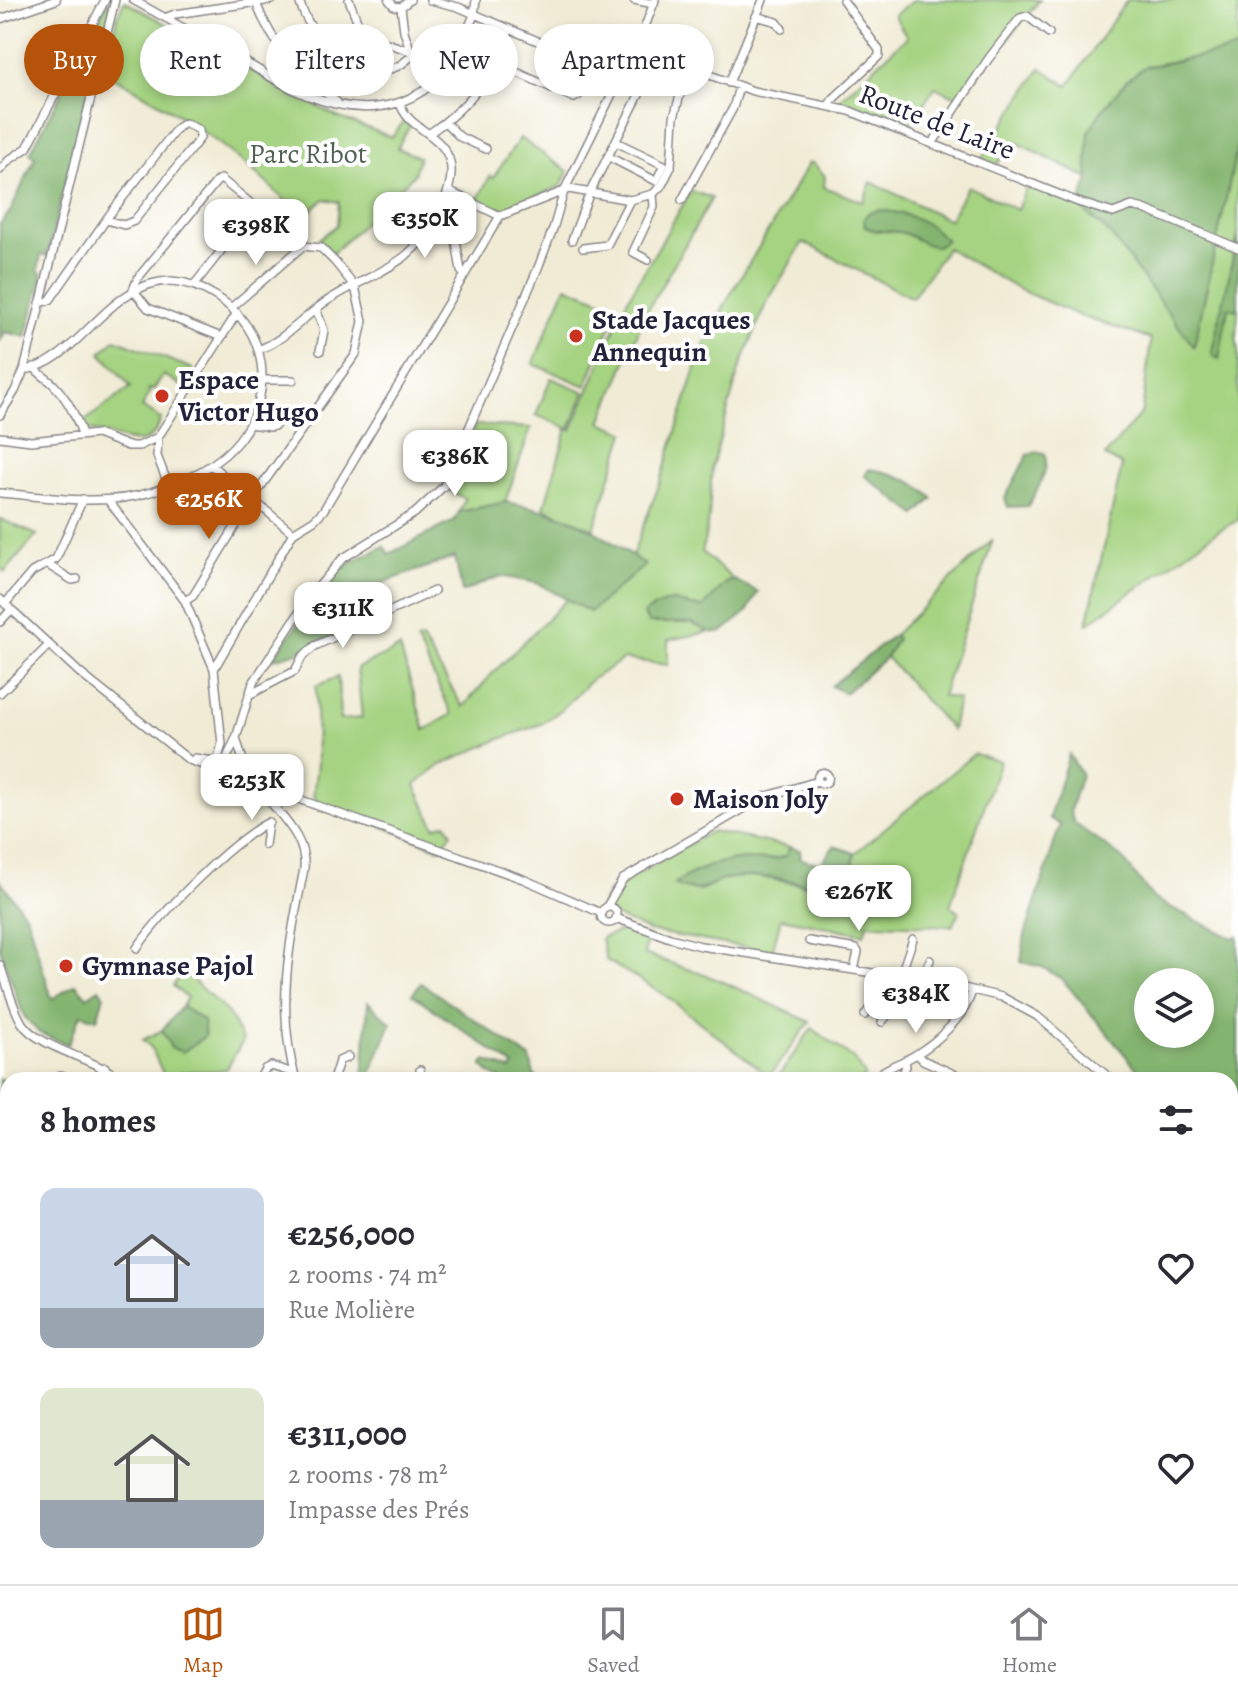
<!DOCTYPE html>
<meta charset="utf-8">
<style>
:root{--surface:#fff;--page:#f2f2f3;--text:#2b2b33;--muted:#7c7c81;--line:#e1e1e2;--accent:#b45309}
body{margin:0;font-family:Alegreya,serif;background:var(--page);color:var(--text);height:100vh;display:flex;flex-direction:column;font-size:30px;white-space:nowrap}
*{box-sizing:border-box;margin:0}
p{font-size:26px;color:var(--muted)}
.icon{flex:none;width:44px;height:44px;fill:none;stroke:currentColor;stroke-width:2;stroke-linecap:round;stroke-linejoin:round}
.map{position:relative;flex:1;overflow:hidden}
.drawer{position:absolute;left:0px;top:1072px;width:1238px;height:512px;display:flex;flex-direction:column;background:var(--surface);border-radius:24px 24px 0 0;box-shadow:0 4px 12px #0003}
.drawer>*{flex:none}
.hud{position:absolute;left:24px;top:24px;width:800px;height:72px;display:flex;gap:16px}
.fabs{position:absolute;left:1134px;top:968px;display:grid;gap:16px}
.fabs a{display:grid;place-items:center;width:80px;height:80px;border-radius:50%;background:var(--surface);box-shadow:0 4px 12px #0003;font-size:40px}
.price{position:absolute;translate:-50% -68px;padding:0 18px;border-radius:16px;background:#fff;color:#222;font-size:26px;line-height:52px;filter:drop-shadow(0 2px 4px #0008)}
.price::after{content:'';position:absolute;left:50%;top:48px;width:24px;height:18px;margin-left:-12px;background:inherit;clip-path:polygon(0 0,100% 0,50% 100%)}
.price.active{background:var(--accent);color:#fff}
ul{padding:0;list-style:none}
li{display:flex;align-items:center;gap:24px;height:200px;padding:0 40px}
li span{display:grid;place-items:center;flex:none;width:224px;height:160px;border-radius:16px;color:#555}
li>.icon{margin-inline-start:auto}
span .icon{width:96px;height:96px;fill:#fffc;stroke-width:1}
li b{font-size:34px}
h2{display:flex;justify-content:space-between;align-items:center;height:96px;padding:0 40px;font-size:34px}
.chip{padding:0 28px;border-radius:36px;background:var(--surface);box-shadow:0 4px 12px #0003;font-size:28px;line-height:72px}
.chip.active{background:var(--accent);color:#fff}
.dock{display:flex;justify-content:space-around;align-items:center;height:112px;border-top:2px solid var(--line);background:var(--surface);font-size:22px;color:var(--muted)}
.dock a{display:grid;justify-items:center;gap:4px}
.dock .active{color:var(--accent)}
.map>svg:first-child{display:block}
.green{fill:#a5d381;stroke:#647a5e;stroke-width:2}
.forest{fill:#84b56f;stroke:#536c55;stroke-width:2;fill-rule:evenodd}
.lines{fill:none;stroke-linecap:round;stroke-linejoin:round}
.river{stroke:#52b1d0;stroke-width:9}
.minor-casing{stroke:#898688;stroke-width:10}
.major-casing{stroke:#898688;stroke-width:12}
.minor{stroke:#fff;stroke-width:7}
.major{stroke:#fff;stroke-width:9}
.rail-casing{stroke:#22223b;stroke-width:5}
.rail{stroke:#fff;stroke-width:2;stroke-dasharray:6;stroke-linecap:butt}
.poi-dot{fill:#c8321e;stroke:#fff;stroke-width:3}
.labels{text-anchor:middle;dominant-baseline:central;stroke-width:8;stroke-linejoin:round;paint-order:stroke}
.street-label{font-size:28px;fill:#22223b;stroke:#fff}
.park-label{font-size:28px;fill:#506054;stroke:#fff}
.poi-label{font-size:28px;font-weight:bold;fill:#22223b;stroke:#fff;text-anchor:start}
</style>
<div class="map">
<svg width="1238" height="1584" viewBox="0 0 1238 1584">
<rect width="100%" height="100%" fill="#fff"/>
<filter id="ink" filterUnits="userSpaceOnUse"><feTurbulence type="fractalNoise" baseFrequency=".0125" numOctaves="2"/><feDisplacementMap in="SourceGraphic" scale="16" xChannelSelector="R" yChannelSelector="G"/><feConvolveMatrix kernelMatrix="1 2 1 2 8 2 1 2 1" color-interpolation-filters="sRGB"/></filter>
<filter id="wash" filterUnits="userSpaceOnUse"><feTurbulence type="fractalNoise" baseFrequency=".006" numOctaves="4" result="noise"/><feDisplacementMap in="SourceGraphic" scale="32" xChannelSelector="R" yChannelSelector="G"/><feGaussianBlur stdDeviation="1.8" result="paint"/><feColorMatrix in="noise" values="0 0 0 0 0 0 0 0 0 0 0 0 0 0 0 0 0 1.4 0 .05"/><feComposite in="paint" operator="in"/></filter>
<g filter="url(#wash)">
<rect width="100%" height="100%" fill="#f0ebd4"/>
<!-- green -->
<path class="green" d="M914,0H1040L959,98L935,87L907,128L838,101L907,37L894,15Z
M1127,0H1238V49L1145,67L1087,159L1089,179L1014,141L995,167L980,161L1041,68L1068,86Z
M124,1L337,117L392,137L404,121L410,126L397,148L419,157L414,174L332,254L319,239L337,225L339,202L324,199L302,219C246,156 178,111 104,72L117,17Z
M108,2L111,5L94,67L79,59Z
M520,138L568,171L561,186L499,211L452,189L453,187L478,199L490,176L493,178Z
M1238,143V237L1232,260L1228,307L1238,310C1238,323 1234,337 1238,348V520L1218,531L1087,624L1122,465L1105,456L1142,412L1151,339L1080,316L1018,289L947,248L912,298L803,242L766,304L739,370L712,467L709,517L702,552L734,580L726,583L703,608H689L674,601L649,623H692L709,632L668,640V665L624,659L592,679L561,710L541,724L500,739L441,765L415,785L435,827L446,823L452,833L440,849L321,803L313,796L317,764L316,686L338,677L340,720L362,718L357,668L400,648L425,730L452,714L417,641L422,639L463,707L491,675L568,598L590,612L644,564L632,556L661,480L701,352L729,297L809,163H813L825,176L824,187L863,202L871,182L949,220L968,186L1017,210L1027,185L1078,206L1110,234L1194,346Z
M691,191L712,198L646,313L601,422L625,432L594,529L544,508L567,429L572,430L625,304Z
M566,286L618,307L586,386L533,364Z
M115,339L193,369L182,386L164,375L153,390L149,389L148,391L150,393L142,407L161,419C148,462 113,430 86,430L82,423L131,387L101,353Z
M551,378L585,392L570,429L536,415Z
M475,425L531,428L505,502L459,512L465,499L449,490Z
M0,519L37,535L5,572L0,568Z
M993,539L942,696L958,699L952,730L886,657L897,639L894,635Z
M974,754L1000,761L950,906L959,912L952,926L867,924L864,934L781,918L772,952L649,931L599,909L608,892L712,831L789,847L786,856C765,863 740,860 718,863L699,891L723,879L749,875L842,892L849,890L855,853Z
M624,930L648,936L644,954L719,980L810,1022L769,1076L662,993L606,960L601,938Z
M183,971L228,1013L243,1041L226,1069C211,1073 199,1070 185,1072C178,1073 173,1078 166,1080L151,1047L143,1040L162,1030L171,1048L203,1021L182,1006L187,998L173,986Z
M812,1028L855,1060L865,1075L863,1080H776Z
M0,1079L8,1083V1201L0,1208Z
M1230,1433L1238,1435V1584H826L807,1576H1230Z"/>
<!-- forest -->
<path class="forest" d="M1238,49V143L1194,347L1110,234L1079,206L1089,179L1087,159L1089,131L1102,110L1129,78L1145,67Z
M79,59L94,67L47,256L41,255L38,270L43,275L26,337L5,332L0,342V224L10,212L35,158L30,153Z
M881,210C909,214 926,219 946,240C942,243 940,246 935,246C925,246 913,236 903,233C889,229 878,234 865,227L864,219L868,213Z
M1238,237V310L1228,308L1219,359L1213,356L1212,351Z
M1037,452L1045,454C1050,471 1036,491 1028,506L1008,507L1005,498L1028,454Z
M869,469C896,473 913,480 933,498L916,515L865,476Z
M505,502C570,513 592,527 645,565L590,612L537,583L500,576L462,592L455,557L348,595L337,609L335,634L298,652L273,659L326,584L342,567L384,546L389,554L454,521L459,512Z
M734,580L758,592L747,612L721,633L709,632L692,623H649L643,614C651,609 665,600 675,601C686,603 689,608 703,607L726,583Z
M894,635L897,639L886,657L845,693L831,686Z
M1069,754L1081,774L1070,811L1074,823L1122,858L1154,899L1232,938L1238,936V1127L1230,1126V1080H1134L1137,1069L1063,980L1042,967L1021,962L1025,935L1060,825L1049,818ZM1148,982H1200V1034H1148Z
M834,846L855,853L849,890L842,892C807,885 767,872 732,878C704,882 705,898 674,884C696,869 720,860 747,859C762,859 773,861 786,856L789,847L800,850L801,859L821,864Z
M0,880L27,917L52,999L76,984L87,997L99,989L104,995L97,1019L81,1014L68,1045L39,1033L24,1016L0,949Z
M421,983L530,1058L534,1075L542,1080C516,1080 500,1086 482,1066L486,1061L511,1070L514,1066L412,994Z
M368,1002L391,1023L368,1080H363Z
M182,1006L203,1021L205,1036L183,1052L171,1048L162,1030Z
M0,1352L8,1355V1576H50L46,1584H0Z"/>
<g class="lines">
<!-- river -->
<path class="river" d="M0,1308L8,1313
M1230,1538L1238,1526
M839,1576L852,1584
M930,1576L935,1578L937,1584
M871,1584H886
M906,1584L919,1576
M1036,1584L1038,1576"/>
</g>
</g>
<g filter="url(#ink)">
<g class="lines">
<!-- minor casing -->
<g class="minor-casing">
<path id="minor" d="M133,0C167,19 201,38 236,57C259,69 282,86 306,95C377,123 439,105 467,31
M299,0C309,37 353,85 396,67C404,64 409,57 416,53C425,47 436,47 445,42C453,39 458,33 467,31L474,15L476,0
M349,0L358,23L372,38L416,53
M389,0L394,6L401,7L410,0
M430,0L458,7L547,45L576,52L643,56L672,61L753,91L850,111L1078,202L1113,213L1132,206L1144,209L1238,248
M634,0L654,4
M256,3C273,47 300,74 337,102
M401,7L404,31L410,49
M756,16L777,22L782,29
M165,18L175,14L272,0
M0,19L56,0
M496,63L574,98L578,96L598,54
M729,83L763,0
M829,105L833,99L879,56V50L843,0
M445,122L460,137L486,149
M430,133C472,104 490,78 509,31
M932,144L989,58L1020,18L1027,16L1049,33
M609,157L656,181L664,165L616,142
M0,170L9,160L27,148L105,0
M448,191L500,216
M446,199L450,204L461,271L465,275
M682,200L733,108L739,87
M572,240L590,192L647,79
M583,248L607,245L630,200
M648,260L633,252L654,207L653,194
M194,285L255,208
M40,303L50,300L110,214L177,128L185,123L199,130L200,138L134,221L124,225L106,220
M232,307L303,246
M316,309L324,330L320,351
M260,349C283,341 304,317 324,303C373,270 412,270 441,209C447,195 454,177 450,162C442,132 408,130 400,103
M34,367C39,374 47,378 53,384C67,398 76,416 82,434
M261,380H293
M0,415L15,391L24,370L115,0
M249,424L271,427L276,425
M0,437L31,441L97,434L128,446H139L158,437L237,313
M158,437L157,456L180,515
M211,465L293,533
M0,493C50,497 103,507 151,492C183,482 218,467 239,440C276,392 268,330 217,297C203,288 188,282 172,281C106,281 81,362 24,370
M108,500L185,601L214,669L222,744L217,762
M48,565L72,580L77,579
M0,599L81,674L189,760L523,879L601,913
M185,601L193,596L252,499L356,354L363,321L355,287L335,262L321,248L303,246L221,179L217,181L138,278L133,290L148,308L221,337
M5,604L32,572L56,559L83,499
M0,622L11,610
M214,669L293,533L314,520L323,511L500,216L569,189L630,200L653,194L662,185L671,167L674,117L680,95L694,68
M0,693L49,645
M249,695L295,671L302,657L315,646L434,591
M236,738L246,770
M195,758L236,765L279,789
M817.5 778a5.5 5.5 0 1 1 11 0a5.5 5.5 0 1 1-11 0Z
M226,775L225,762L236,738L253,683L308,599L342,559L415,513L444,486L538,268L554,226L564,191L643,32L655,0
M260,788C277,814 307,835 304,869C290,940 275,1008 296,1080
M265,845L268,823
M601 915a8 8 0 1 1 16 0a8 8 0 1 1-16 0Z
M606,908L623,879L764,797L818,781
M616,918L670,938L701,946L955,986L1002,997L1037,1016L1112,1080
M809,941L856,949L858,952L854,970
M137,948C162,912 230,842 269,822
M0,965C7,984 12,1006 22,1023C37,1047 97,1060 124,1080
M900,977L913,939
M921,981L930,960
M865,1015L892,976
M882,1022L915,980
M917,1054L923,1060L967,1080
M420,1070L422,1080
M51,1080L61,1076L73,1080
M95,1080L105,1067
M259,1080L265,1069L271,1066L294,1073
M333,1080L339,1061L348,1057
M872,1080C885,1067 900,1064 915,1055C937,1042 967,1015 972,990
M901,1080L906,1066L905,1060
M1230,1162L1238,1160
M1230,1180L1238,1187
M1230,1280L1238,1282
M1230,1333L1238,1329
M1230,1391L1238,1386
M1230,1427L1233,1426
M362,1576L365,1584
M698,1576L700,1584"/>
</g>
<!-- major casing -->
<g class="major-casing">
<path id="major" d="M0,1238L8,1232
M0,1281L8,1285
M1230,1404L1238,1399"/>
</g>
<!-- minor -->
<use href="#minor" class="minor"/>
<!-- major -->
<use href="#major" class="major"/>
<!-- rail casing -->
<g class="rail-casing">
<path id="rail" d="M0,1336L8,1341
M800,1576L820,1584"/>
</g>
<!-- rail -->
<use href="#rail" class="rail"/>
</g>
</g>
<!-- markers -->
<g class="poi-dot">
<circle cx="576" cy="336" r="8"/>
<circle cx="162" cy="396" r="8"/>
<circle cx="677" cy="799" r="8"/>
<circle cx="66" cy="966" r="8"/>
</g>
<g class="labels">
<!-- street labels -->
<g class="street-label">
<text transform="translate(937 122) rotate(21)">Route de Laire</text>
</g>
<!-- park labels -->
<g class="park-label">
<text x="308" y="154">Parc Ribot</text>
</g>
<!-- poi labels -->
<g class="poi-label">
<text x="592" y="320">Stade Jacques<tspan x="592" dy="32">Annequin</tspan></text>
<text x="178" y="380">Espace<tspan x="178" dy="32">Victor Hugo</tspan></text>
<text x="693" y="799">Maison Joly</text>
<text x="82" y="966">Gymnase Pajol</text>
</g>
</g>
</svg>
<div class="fabs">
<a><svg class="icon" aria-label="layers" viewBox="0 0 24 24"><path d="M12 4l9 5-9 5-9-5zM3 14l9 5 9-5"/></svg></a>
</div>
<b class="price" style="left:425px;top:260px">€350K</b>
<b class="price" style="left:256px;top:267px">€398K</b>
<b class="price" style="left:455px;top:498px">€386K</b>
<b class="price active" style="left:209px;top:541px">€256K</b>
<b class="price" style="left:343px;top:650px">€311K</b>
<b class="price" style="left:252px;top:822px">€253K</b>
<b class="price" style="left:859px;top:933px">€267K</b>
<b class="price" style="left:916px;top:1035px">€384K</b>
<div class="hud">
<a class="chip active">Buy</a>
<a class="chip">Rent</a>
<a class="chip">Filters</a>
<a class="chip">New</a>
<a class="chip">Apartment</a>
</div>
<section class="drawer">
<h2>8 homes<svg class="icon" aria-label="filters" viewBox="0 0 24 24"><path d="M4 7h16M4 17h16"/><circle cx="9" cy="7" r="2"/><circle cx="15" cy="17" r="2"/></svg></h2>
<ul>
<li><span style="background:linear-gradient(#c9d6e8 75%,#9aa5b1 0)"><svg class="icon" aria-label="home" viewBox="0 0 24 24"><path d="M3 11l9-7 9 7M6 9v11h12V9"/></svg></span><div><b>€256,000</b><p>2 rooms · 74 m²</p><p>Rue Molière</p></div><svg class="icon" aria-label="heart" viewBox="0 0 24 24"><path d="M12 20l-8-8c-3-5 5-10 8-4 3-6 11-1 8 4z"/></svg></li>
<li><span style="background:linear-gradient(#dfe7d0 70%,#9aa5b1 0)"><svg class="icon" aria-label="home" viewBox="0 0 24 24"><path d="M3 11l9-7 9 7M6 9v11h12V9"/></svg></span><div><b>€311,000</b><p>2 rooms · 78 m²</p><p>Impasse des Prés</p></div><svg class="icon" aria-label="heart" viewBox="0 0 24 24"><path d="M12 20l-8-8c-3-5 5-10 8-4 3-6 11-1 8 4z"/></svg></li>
</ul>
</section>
</div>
<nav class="dock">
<a class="active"><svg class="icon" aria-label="map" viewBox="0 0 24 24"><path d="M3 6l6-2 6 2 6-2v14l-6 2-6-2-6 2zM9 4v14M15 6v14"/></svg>Map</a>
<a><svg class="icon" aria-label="saved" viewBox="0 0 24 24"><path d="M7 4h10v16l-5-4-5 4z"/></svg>Saved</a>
<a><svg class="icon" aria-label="home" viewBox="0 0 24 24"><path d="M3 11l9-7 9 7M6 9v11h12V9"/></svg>Home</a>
</nav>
